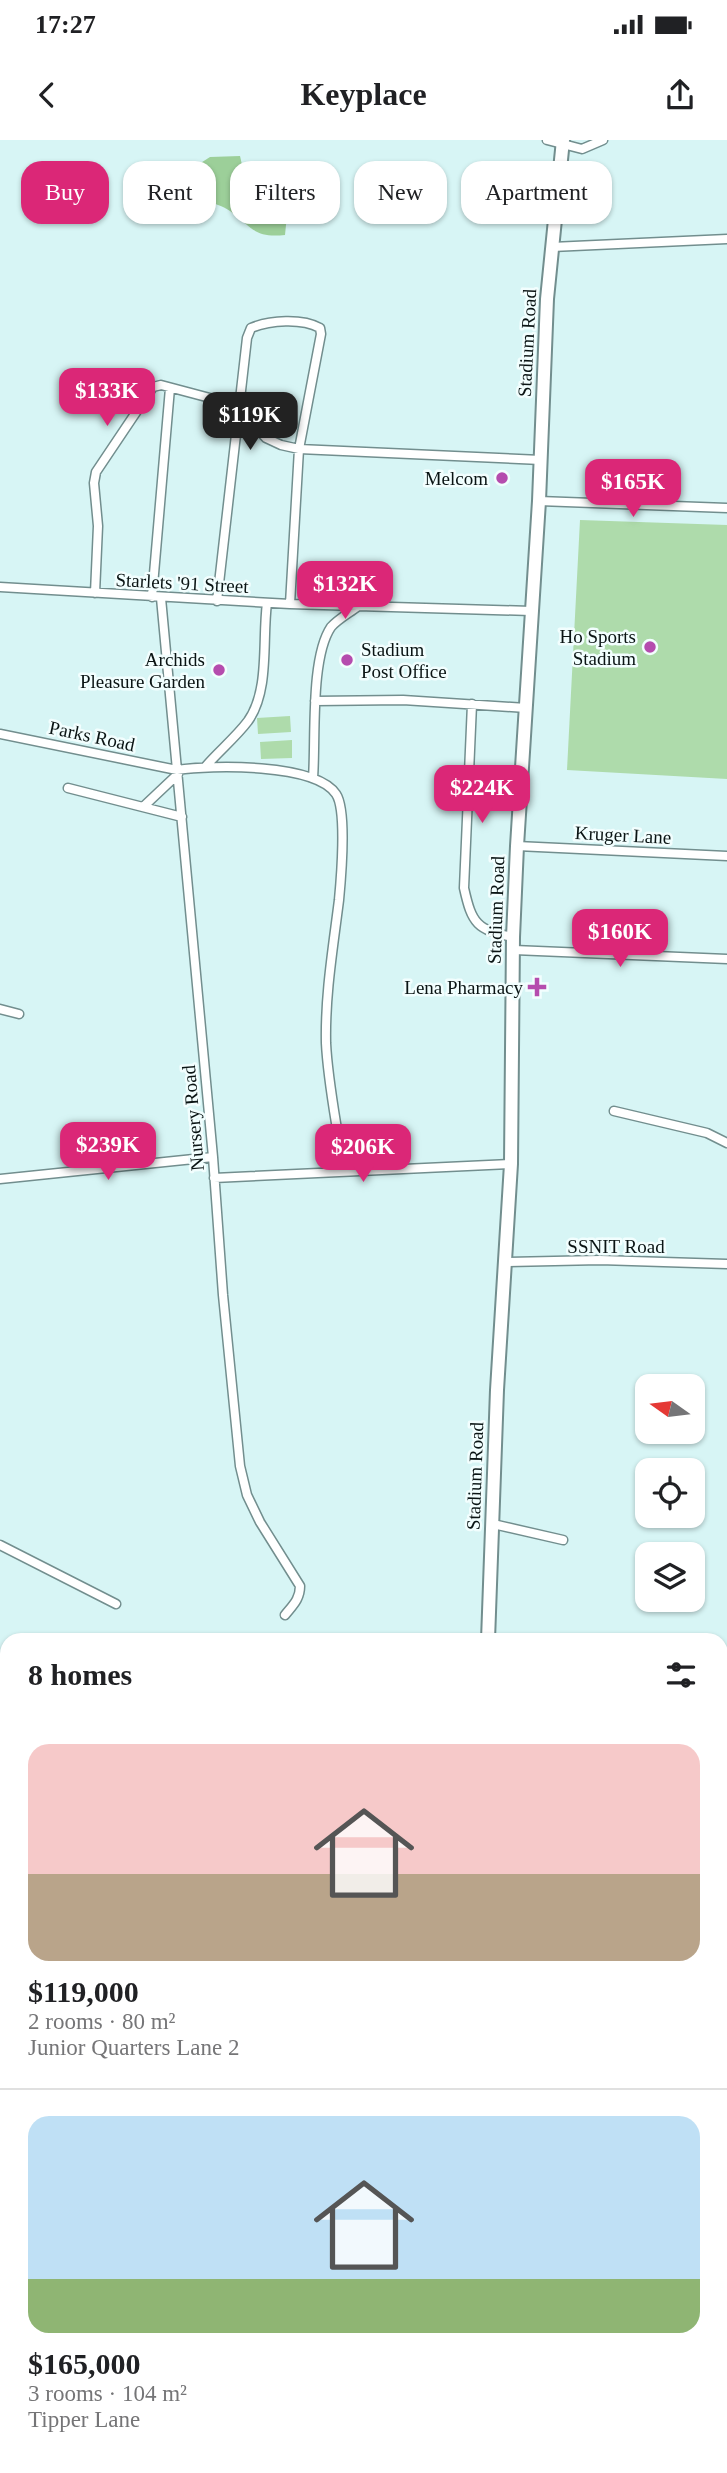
<!DOCTYPE html>
<meta charset="utf-8">
<style>
:root{--surface:#fff;--page:#f2f2f2;--text:#202124;--muted:#757577;--line:#e0e0e0;--accent:#db2777}
body{margin:0;font-family:"Times New Roman",serif;background:var(--page);color:var(--text);height:100vh;display:flex;flex-direction:column;font-size:26px;white-space:nowrap}
*{box-sizing:border-box;margin:0}
p{font-size:23px;color:var(--muted)}
.icon{flex:none;width:38px;height:38px;fill:none;stroke:currentColor;stroke-width:2;stroke-linecap:round;stroke-linejoin:round}
.map{position:relative;flex:1;overflow:hidden}
.sheet{position:absolute;left:0px;top:1493px;width:728px;height:842px;display:flex;flex-direction:column;background:var(--surface);border-radius:21px 21px 0 0;box-shadow:0 2px 5px #0004}
.sheet>*{flex:none}
.hud{position:absolute;left:21px;top:21px;width:686px;height:63px;display:flex;gap:14px}
.needle{width:46px;rotate:284deg}
.tools{position:absolute;left:635px;top:1234px;display:grid;gap:14px}
.tools a{display:grid;place-items:center;width:70px;height:70px;border-radius:14px;background:var(--surface);box-shadow:0 2px 5px #0004;font-size:35px}
.price{position:absolute;translate:-50% -60px;padding:0 16px;border-radius:14px;background:var(--accent);color:#fff;font-size:23px;line-height:46px;filter:drop-shadow(0 2px 4px #0008)}
.price::after{content:'';position:absolute;left:50%;top:42px;width:21px;height:16px;margin-left:-10px;background:inherit;clip-path:polygon(0 0,100% 0,50% 100%)}
.price.active{background:#222;color:#fff}
ul{padding:0;list-style:none}
li{display:grid;align-content:center;gap:14px;height:371px;padding:0 28px}
li+li{border-top:2px solid var(--line)}
li span{display:grid;place-items:center;height:217px;border-radius:21px;color:#555}
li>.icon{margin-inline-start:auto}
span .icon{width:126px;height:126px;fill:#fffc;stroke-width:1}
li b{font-size:30px}
h2{display:flex;justify-content:space-between;align-items:center;height:84px;padding:0 28px;font-size:30px}
.tag{padding:0 24px;border-radius:21px;background:var(--surface);box-shadow:0 2px 5px #0004;font-size:24px;line-height:63px}
.tag.active{background:var(--accent);color:#fff}
.status{display:flex;justify-content:space-between;align-items:center;height:49px;padding:0 35px;background:var(--surface);direction:ltr}
.status svg{height:19px;fill:currentColor}
header{display:flex;justify-content:space-between;align-items:center;height:91px;padding:0 28px;background:var(--surface);font-size:32px;font-weight:600}
.map>svg:first-child{display:block}
.green{fill:#aedbab}
.forest{fill:#9ccf99}
.lines{fill:none;stroke-linecap:round;stroke-linejoin:round}
.minor-casing{stroke:#728e8e;stroke-width:11}
.secondary-casing{stroke:#728e8e;stroke-width:16}
.minor{stroke:#fff;stroke-width:8}
.secondary{stroke:#fff;stroke-width:12}
.poi-dot{fill:#b54cae;stroke:#f2fefe;stroke-width:2.5}
.labels{text-anchor:middle;dominant-baseline:central;stroke-width:5;stroke-linejoin:round;paint-order:stroke}
.street-label{font-size:19px;fill:#0a1414;stroke:#f2fefe}
.poi-label{font-size:19px;fill:#0a1414;stroke:#f2fefe;text-anchor:end}
</style>
<div class="status"><b>17:27</b><svg viewBox="0 0 49 12"><path d="M0 12V9h3v3zM5 12V6h3v6zM10 12V3h3v9zM15 12V0h3v12zM26 1h20v11H26zM47 4h2v5h-2z"/></svg></div>
<header><svg class="icon" aria-label="back" viewBox="0 0 24 24"><path d="M15 5l-7 7 7 7"/></svg>Keyplace<svg class="icon" aria-label="share" viewBox="0 0 24 24"><path d="M12 15V3M7 8l5-5 5 5M5 13v7h14v-7"/></svg></header>
<div class="map">
<svg width="727" height="2333" viewBox="0 0 727 2333">
<rect width="100%" height="100%" fill="#d7f5f5"/>
<!-- green -->
<path class="green" d="M580,380L727,385V639L567,630Z
M290,576L291,592L258,594L257,578Z
M292,600V618L261,619L260,602Z"/>
<!-- forest -->
<path class="forest" d="M240,16C246,41 244,59 275,59L287,75L285,95C254,98 253,88 230,71C223,66 212,63 204,59V38L199,24L210,17Z"/>
<g class="lines">
<!-- minor casing -->
<g class="minor-casing">
<path id="minor" d="M547,0L582,9L603,0
M552,107L727,99
M539,361L727,368
M0,447L290,464L531,471
M95,453L98,386L94,343L96,332L153,247L161,245L225,262L240,270L266,298L281,305L299,309L541,320
M152,457L170,248
M161,458L213,1017L223,1155L240,1326L247,1355L260,1382L300,1446C300,1459 293,1465 285,1475
M217,461L247,198L251,188C270,180 302,178 320,188L321,194L299,309L290,464
M315,561L403,560L526,568
M472,564L464,748C472,784 477,790 513,797
M0,594L177,630C211,625 315,623 336,654C347,670 341,739 339,760C333,808 325,855 326,903C328,945 338,989 343,1030
M206,626C219,611 236,597 248,581C270,550 262,500 267,463
M313,638C316,599 310,518 331,487C338,479 349,473 357,467
M68,648L182,677
M143,667L178,634
M517,706L727,716
M514,810L727,819
M0,869L19,874
M614,971L707,993L727,1003
M214,1038L511,1024
M0,1039L213,1017
M506,1122L600,1120L727,1124
M493,1384L563,1400
M0,1405L116,1464
M0,1575H7
M721,1578L727,1575
M0,1592L7,1593
M721,1636L727,1637
M0,1863L7,1892
M721,2285L727,2274
M518,2328L522,2333
M690,2333L693,2328"/>
</g>
<!-- secondary casing -->
<g class="secondary-casing">
<path id="secondary" d="M488,1500L497,1250L511,1024L513,797L517,706L539,361L547,159L563,0
M189,2333L190,2328"/>
</g>
<!-- minor -->
<use href="#minor" class="minor"/>
<!-- secondary -->
<use href="#secondary" class="secondary"/>
</g>
<!-- markers -->
<g class="poi-dot">
<circle cx="502" cy="338" r="7"/>
<circle cx="650" cy="507" r="7"/>
<circle cx="347" cy="520" r="7"/>
<circle cx="219" cy="530" r="7"/>
<path d="M533.5 836.5h7v7h7v7h-7v7h-7v-7h-7v-7h7z"/>
</g>
<g class="labels">
<!-- street labels -->
<g class="street-label">
<text transform="translate(527 203) rotate(-87)">Stadium Road</text>
<text transform="translate(182 443) rotate(3)">Starlets '91 Street</text>
<text transform="translate(92 596) rotate(12)">Parks Road</text>
<text transform="translate(623 695) rotate(3)">Kruger Lane</text>
<text transform="translate(496 770) rotate(-88)">Stadium Road</text>
<text transform="translate(193 978) rotate(-95)">Nursery Road</text>
<text x="616" y="1106">SSNIT Road</text>
<text transform="translate(475 1336) rotate(-88)">Stadium Road</text>
</g>
<!-- poi labels -->
<g class="poi-label">
<text x="488" y="338">Melcom</text>
<text x="636" y="496">Ho Sports<tspan x="636" dy="22">Stadium</tspan></text>
<text x="361" y="509" text-anchor="start">Stadium<tspan x="361" dy="22">Post Office</tspan></text>
<text x="205" y="519">Archids<tspan x="205" dy="22">Pleasure Garden</tspan></text>
<text x="523" y="847">Lena Pharmacy</text>
</g>
</g>
</svg>
<div class="tools">
<a><svg class="needle" viewBox="-14 -14 28 28"><path d="M0-13l5 13h-10z" fill="#e53935"/><path d="M0 13l5-13h-10z" fill="#757577"/></svg></a>
<a><svg class="icon" aria-label="locate" viewBox="0 0 24 24"><circle cx="12" cy="12" r="6"/><path d="M12 2v4M12 18v4M2 12h4M18 12h4"/></svg></a>
<a><svg class="icon" aria-label="layers" viewBox="0 0 24 24"><path d="M12 4l9 5-9 5-9-5zM3 14l9 5 9-5"/></svg></a>
</div>
<b class="price" style="left:107px;top:288px">$133K</b>
<b class="price active" style="left:250px;top:312px">$119K</b>
<b class="price" style="left:633px;top:379px">$165K</b>
<b class="price" style="left:345px;top:481px">$132K</b>
<b class="price" style="left:482px;top:685px">$224K</b>
<b class="price" style="left:620px;top:829px">$160K</b>
<b class="price" style="left:108px;top:1042px">$239K</b>
<b class="price" style="left:363px;top:1044px">$206K</b>
<div class="hud">
<a class="tag active">Buy</a>
<a class="tag">Rent</a>
<a class="tag">Filters</a>
<a class="tag">New</a>
<a class="tag">Apartment</a>
</div>
<section class="sheet">
<h2>8 homes<svg class="icon" aria-label="filters" viewBox="0 0 24 24"><path d="M4 7h16M4 17h16"/><circle cx="9" cy="7" r="2"/><circle cx="15" cy="17" r="2"/></svg></h2>
<ul>
<li><span style="background:linear-gradient(#f6c9c9 60%,#b9a48a 0)"><svg class="icon" aria-label="home" viewBox="0 0 24 24"><path d="M3 11l9-7 9 7M6 9v11h12V9"/></svg></span><div><b>$119,000</b><p>2 rooms · 80 m²</p><p>Junior Quarters Lane 2</p></div></li>
<li><span style="background:linear-gradient(#bfe0f5 75%,#8fb573 0)"><svg class="icon" aria-label="home" viewBox="0 0 24 24"><path d="M3 11l9-7 9 7M6 9v11h12V9"/></svg></span><div><b>$165,000</b><p>3 rooms · 104 m²</p><p>Tipper Lane</p></div></li>
</ul>
</section>
</div>
